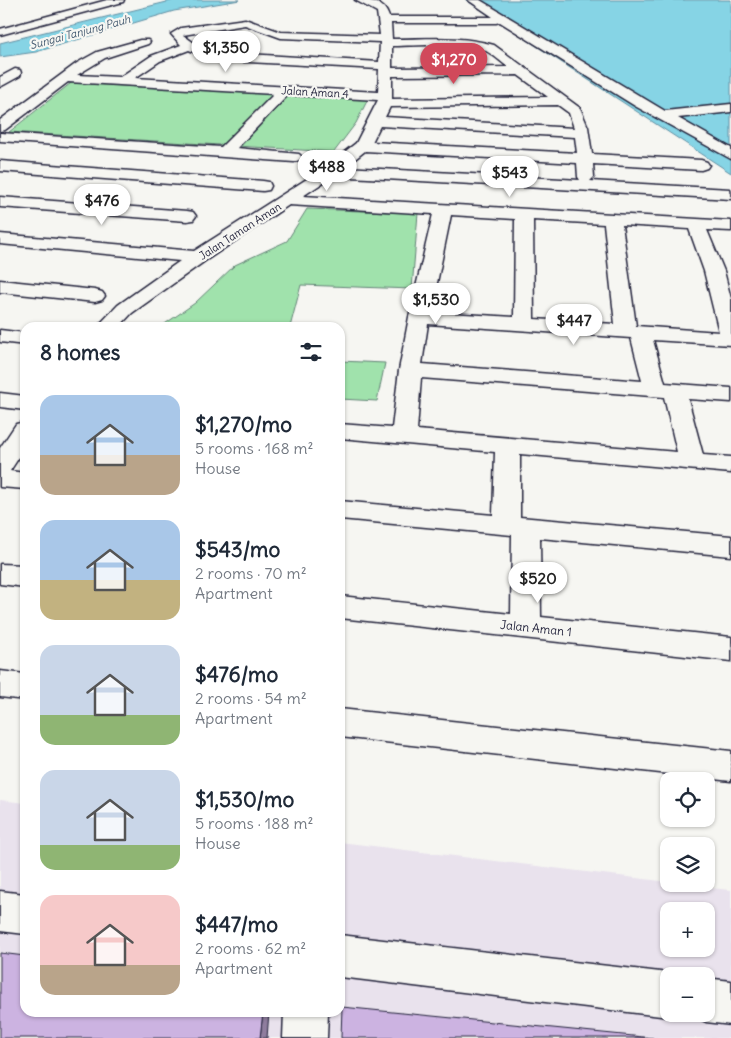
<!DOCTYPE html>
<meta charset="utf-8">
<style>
:root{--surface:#fff;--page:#f2f2f3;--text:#1f2937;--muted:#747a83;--accent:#d1495b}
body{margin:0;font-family:Delius,sans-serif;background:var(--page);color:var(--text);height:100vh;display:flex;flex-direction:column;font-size:19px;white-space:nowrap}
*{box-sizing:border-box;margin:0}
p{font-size:16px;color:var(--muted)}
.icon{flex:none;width:28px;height:28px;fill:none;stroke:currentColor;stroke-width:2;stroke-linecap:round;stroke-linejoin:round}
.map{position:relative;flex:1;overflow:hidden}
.panel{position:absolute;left:20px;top:322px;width:325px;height:695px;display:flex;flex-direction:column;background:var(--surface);border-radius:15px;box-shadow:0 1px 4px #0004}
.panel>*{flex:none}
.controls{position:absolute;left:660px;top:772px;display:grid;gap:10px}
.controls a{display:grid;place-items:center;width:55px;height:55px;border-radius:10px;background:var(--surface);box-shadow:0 1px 4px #0004;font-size:25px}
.price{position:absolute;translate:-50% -42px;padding:0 11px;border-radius:18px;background:#fff;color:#222;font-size:16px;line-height:32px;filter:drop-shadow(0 1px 2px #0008)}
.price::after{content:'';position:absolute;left:50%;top:30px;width:15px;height:11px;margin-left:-8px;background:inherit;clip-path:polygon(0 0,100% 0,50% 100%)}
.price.selected{background:var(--accent);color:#fff}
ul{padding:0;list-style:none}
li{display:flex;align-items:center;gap:15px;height:125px;padding:0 20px}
li span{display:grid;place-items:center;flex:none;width:140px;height:100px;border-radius:15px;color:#555}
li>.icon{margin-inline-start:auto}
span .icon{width:60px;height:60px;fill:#fffc;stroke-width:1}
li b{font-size:21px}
h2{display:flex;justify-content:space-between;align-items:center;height:60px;padding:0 20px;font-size:21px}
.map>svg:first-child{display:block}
.built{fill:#e9e2ed;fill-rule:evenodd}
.green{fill:#a0e2ac;stroke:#618274}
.water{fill:#86d4e5;stroke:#5e8da1}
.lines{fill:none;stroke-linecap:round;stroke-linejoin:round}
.minor-casing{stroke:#22223b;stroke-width:3}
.minor{fill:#f6f6f2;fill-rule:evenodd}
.shaded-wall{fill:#8f7d9e;stroke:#22223b}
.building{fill:#ccb3e1;stroke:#22223b}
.labels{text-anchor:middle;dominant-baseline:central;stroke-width:4.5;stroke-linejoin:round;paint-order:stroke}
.far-water-label{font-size:11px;font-style:italic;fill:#40576e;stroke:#f6f6f2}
.far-street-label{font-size:11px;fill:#22223b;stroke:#f6f6f2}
.street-label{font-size:12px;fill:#22223b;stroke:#f6f6f2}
</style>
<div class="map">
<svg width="731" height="1038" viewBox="0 0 731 1038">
<rect width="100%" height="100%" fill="#f6f6f2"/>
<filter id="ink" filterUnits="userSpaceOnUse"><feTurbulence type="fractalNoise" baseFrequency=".02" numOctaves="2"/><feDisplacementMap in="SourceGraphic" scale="10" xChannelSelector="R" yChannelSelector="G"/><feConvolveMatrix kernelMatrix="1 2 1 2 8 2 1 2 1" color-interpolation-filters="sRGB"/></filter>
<g filter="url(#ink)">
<!-- built -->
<path class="built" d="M0,800L25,803V1012H340V842L669,882V884L731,890V1038H0ZM669,911H706V949H669ZM669,976H706V1014H669Z"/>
<!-- green -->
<path class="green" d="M71,83L368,99L356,123L334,152L9,132Z
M307,209L418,213L412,289L301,285L290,327L159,328L195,303L235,265L287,241Z
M340,361L385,363L377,401L340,399Z"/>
<!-- water -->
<path class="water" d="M175,0H240L174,11L36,52L0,57V43Z
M466,0H731V173Z"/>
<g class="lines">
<!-- minor casing -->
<g class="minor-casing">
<path id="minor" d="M107,0H124L123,2L0,35V29Z
M355,0C370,0 384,1 389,17H493L468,0H480L665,111L731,104V112L678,118L731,148V159L635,106L500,22L496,23H391L392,39C426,39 461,35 494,45L580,108L588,127L592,154L701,160L707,162L709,165L707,168L701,170L593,164L594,177L590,181L730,189L731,199L333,176L303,196L731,221V231L707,230L724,271L731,299V345L653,340L665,383L731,388V402L688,399L703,455L731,457V473L520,454V517L731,536V556L540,538L541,617L731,637V661L340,618V596L511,614L512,535L340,519V501L493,515L495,452L340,438V424L392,428L399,370L409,317L433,214L289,205L205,261L132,313L118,328H96L118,305L180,261L0,244V234L194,251L324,168L356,143L378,100L288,95L237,148L299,154L302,157L299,160L294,162L0,141V133L221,147L274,94L68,82L5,130L0,131V120L77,63L97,52L140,40H148L150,42L148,44L105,58L77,75L120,77L151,56L181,45L171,34L181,28L245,19L281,32L380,35L377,12ZM245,25L281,38L380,42L379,62L214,52L197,45L183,35ZM392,46C414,46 468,41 486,51C494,55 501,62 508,67L392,68ZM189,50L213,60L379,69L378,92L135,78L160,61ZM518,75L548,97L392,99V76ZM558,105L569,113L574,128L385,117L390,107ZM380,126L575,137L577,153L372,142ZM365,151L577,163L578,177L580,180L345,167ZM451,215L515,219L514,317L431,312ZM533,220L604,224L615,324L534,319ZM622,225L689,229L704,271L719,332L636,326ZM428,324L631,338L642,381L422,364ZM421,378L664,397L677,452L417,430Z
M15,69L20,70L21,73L20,76L0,87V77Z
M0,161L263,181L269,182L271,186L269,190L263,191L0,171Z
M0,197L187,211L193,212L196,216L193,220L187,221L0,207Z
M0,280L95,290L102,292L105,296L102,300L95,302L0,292Z
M0,330L25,333V345L0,342Z
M0,393L25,396V410L0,407Z
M25,422V448L10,471L25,473V489L0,487V448L16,424Z
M0,564L25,565V587L0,584Z
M0,671L25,674V700L0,697Z
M340,709L731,751V781L340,737Z
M0,891L25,894V934L0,931Z
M340,935L669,973L676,976H669V1014H676L669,1017L340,977Z
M706,978L731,981V1025L706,1022L691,1015L690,1014H706Z
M284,1012H328L327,1038H283Z"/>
</g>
<!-- minor -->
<use href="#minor" class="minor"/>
</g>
<!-- shaded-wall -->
<path class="shaded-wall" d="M263,1012H269L267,1038H260Z"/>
<!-- building -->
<path class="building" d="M0,953L25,956V1012H263L260,1038H0Z
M342,1007L653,1038H341Z"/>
</g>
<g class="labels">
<!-- far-water labels -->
<g class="far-water-label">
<text transform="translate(80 32) rotate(-15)">Sungai Tanjung Pauh</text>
</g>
<!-- far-street labels -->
<g class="far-street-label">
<text transform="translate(315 92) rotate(3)">Jalan Aman 4</text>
<text transform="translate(240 231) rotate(-33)">Jalan Taman Aman</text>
</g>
<!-- street labels -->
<g class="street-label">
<text transform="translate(536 628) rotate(6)">Jalan Aman 1</text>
</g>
</g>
</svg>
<div class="controls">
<a><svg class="icon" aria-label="locate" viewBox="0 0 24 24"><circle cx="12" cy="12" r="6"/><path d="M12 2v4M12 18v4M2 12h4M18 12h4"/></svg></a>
<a><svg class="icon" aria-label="layers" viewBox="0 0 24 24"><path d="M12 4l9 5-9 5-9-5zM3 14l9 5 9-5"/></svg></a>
<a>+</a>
<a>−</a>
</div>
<b class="price" style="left:226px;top:73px">$1,350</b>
<b class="price selected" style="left:454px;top:85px">$1,270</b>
<b class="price" style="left:327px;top:192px">$488</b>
<b class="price" style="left:510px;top:198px">$543</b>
<b class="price" style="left:102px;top:226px">$476</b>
<b class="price" style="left:436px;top:325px">$1,530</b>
<b class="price" style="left:574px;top:346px">$447</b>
<b class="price" style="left:538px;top:604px">$520</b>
<section class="panel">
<h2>8 homes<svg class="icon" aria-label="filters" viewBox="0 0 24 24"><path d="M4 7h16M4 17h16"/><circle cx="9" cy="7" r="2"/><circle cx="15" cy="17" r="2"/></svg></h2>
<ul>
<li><span style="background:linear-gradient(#a9c7e8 60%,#b9a48a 0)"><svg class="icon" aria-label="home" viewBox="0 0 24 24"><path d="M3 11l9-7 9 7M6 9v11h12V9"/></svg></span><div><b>$1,270/mo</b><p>5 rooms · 168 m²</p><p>House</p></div></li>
<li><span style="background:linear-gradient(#a9c7e8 60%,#c2b280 0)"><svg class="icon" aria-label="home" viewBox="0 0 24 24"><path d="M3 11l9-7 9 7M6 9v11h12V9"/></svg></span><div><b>$543/mo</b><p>2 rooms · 70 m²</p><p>Apartment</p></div></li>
<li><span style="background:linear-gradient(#c9d6e8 70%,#8fb573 0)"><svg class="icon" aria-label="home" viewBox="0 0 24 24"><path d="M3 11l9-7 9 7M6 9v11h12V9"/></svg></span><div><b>$476/mo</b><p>2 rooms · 54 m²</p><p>Apartment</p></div></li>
<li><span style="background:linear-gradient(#c9d6e8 75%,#8fb573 0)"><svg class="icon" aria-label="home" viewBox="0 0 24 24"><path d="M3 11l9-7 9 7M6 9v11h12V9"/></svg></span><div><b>$1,530/mo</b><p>5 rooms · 188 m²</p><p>House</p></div></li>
<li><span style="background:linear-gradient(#f6c9c9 70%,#b9a48a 0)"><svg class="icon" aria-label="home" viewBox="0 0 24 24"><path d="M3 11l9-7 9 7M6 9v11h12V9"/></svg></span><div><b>$447/mo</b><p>2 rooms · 62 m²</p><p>Apartment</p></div></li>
</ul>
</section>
</div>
